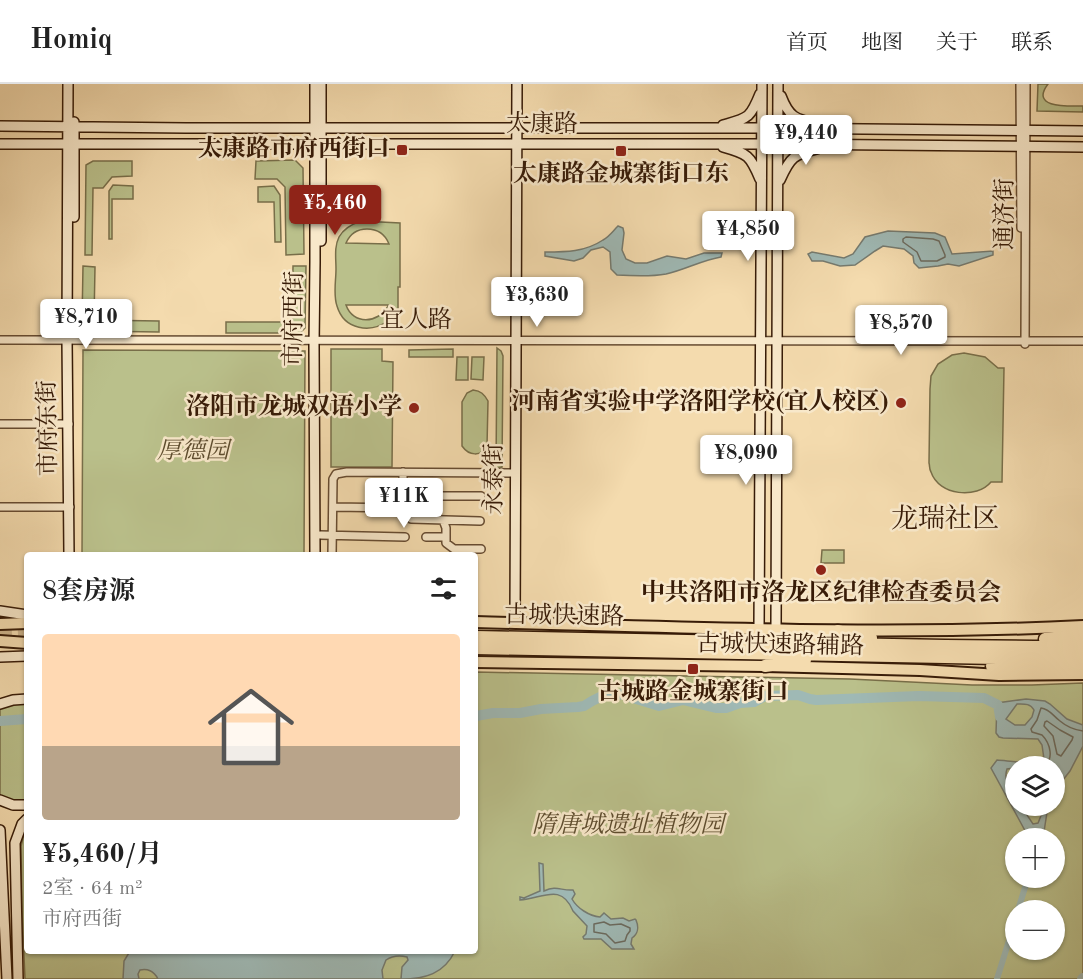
<!DOCTYPE html>
<html lang="zh">
<meta charset="utf-8">
<style>
:root{--surface:#fff;--page:#f6f6f6;--text:#222;--muted:#767676;--line:#e0e0e0;--accent:#8f2418}
body{margin:0;font-family:"Old Standard TT","Noto Serif SC",serif;background:var(--page);color:var(--text);height:100vh;display:flex;flex-direction:column;font-size:22px;white-space:nowrap}
*{box-sizing:border-box;margin:0}
p{font-size:20px;color:var(--muted)}
.icon{flex:none;width:33px;height:33px;fill:none;stroke:currentColor;stroke-width:2;stroke-linecap:round;stroke-linejoin:round}
.map{position:relative;flex:1;overflow:hidden}
.details{position:absolute;left:24px;top:468px;width:454px;height:402px;display:flex;flex-direction:column;background:var(--surface);border-radius:6px;box-shadow:0 2px 4px #0004}
.details>*{flex:none}
.fabs{position:absolute;left:1005px;top:672px;display:grid;gap:12px}
.fabs a{display:grid;place-items:center;width:60px;height:60px;border-radius:50%;background:var(--surface);box-shadow:0 2px 4px #0004;font-size:30px}
.price{position:absolute;translate:-50% -51px;padding:0 14px;border-radius:6px;background:#fff;color:#222;font-size:20px;line-height:39px;filter:drop-shadow(0 2px 3px #0008)}
.price::after{content:'';position:absolute;left:50%;top:36px;width:18px;height:14px;margin-left:-9px;background:inherit;clip-path:polygon(0 0,100% 0,50% 100%)}
.price.current{background:var(--accent);color:#fff}
ul{padding:0;list-style:none}
li{display:grid;align-content:center;gap:12px;height:318px;padding:0 18px}
li+li{border-top:2px solid var(--line)}
li span{display:grid;place-items:center;height:186px;border-radius:6px;color:#555}
li>.icon{margin-inline-start:auto}
span .icon{width:108px;height:108px;fill:#fffc;stroke-width:1}
li b{font-size:26px}
h2{display:flex;justify-content:space-between;align-items:center;height:72px;padding:0 18px;font-size:26px}
header{display:flex;align-items:center;gap:36px;box-sizing:border-box;height:84px;padding:0 30px;background:var(--surface);border-bottom:2px solid var(--line)}
header strong{font-size:28px}
nav{display:flex;gap:33px;margin-inline-start:auto;font-size:21px}
.map>svg:first-child{display:block}
.green{fill:#bac08b;stroke:#786e49;stroke-width:1.5;fill-rule:evenodd}
.water{fill:#9fb9b5;stroke:#757a6f;stroke-width:1.5;fill-rule:evenodd}
.lines{fill:none;stroke-linecap:round;stroke-linejoin:round}
.shore{stroke:#6b6a5e;stroke-width:1.5}
.canal{stroke:#9fb9b5;stroke-width:6}
.river{stroke:#9fb9b5;stroke-width:10}
.highway-tunnel{stroke:#ceb58d;stroke-width:12;stroke-dasharray:12 6;stroke-linecap:butt}
.street-casing{stroke:#664b31;stroke-width:10}
.secondary-casing{stroke:#371b07;stroke-width:12}
.primary-casing{stroke:#371b07;stroke-width:14}
.highway-casing{stroke:#371b07;stroke-width:15}
.street{stroke:#f8e8ca;stroke-width:7}
.secondary{stroke:#f8e8ca;stroke-width:9}
.primary{stroke:#f4dbae;stroke-width:10}
.highway{stroke:#f4dbae;stroke-width:12}
.poi-dot{fill:#8f2418;stroke:#f8e8ca;stroke-width:2}
.labels{text-anchor:middle;dominant-baseline:central;stroke-width:5;stroke-linejoin:round;paint-order:stroke}
.street-label{font-size:24px;fill:#371b07;stroke:#f8e8ca}
.poi-label{font-size:24px;font-weight:bold;fill:#371b07;stroke:#f8e8ca;text-anchor:end}
.park-label{font-size:24px;font-style:italic;fill:#5e4d2f;stroke:#f8e8ca}
.quarter-label{font-size:27px;fill:#371b07;stroke:#f8e8ca}
</style>
<header>
<strong>Homiq</strong>
<nav><a>首页</a><a>地图</a><a>关于</a><a>联系</a></nav>
</header>
<div class="map">
<svg width="1083" height="895" viewBox="0 0 1083 895">
<rect width="100%" height="100%" fill="#f4dbae"/>
<filter id="stains"><feTurbulence type="fractalNoise" baseFrequency=".00333" numOctaves="4"/><feColorMatrix values="0 0 0 0 .2 0 0 0 0 .09 0 0 0 0 .02 0 0 0 .5 -.17"/></filter>
<radialGradient id="worn" r=".72"><stop offset=".6" stop-color="#630" stop-opacity="0"/><stop offset="1" stop-color="#630" stop-opacity=".3"/></radialGradient>
<!-- green -->
<path class="green" d="M1038,0H1048C1029,25 1070,22 1083,22V28L1037,27Z
M295,76L303,84L304,170L286,171L285,103L277,95H255L256,77Z
M93,77H132V92L112,93L103,104H93L92,171H85L86,81Z
M113,101L133,102V115H112V155H109V107Z
M274,102L280,111L281,158H275L274,118H258V103Z
M361,137L400,139V203H398V245H390L389,236C371,250 344,246 337,222C333,211 336,197 336,185C336,174 334,163 339,153C344,144 352,140 361,137ZM367,145C377,145 385,150 389,160L346,159C350,150 357,145 367,145ZM346,221H388V222C378,240 353,241 346,221Z
M83,182L95,183L94,236L159,237V248L91,247L82,238Z
M293,182H306L305,244L300,249H226V238H292Z
M497,264L501,267L503,272L502,383L496,384Z
M331,265H382V277L393,278L392,383H331Z
M453,265V273H409V266Z
M83,266L305,267L304,471H82Z
M964,269L985,273L998,284H1004L1002,398H991C977,415 939,412 931,388C929,385 930,382 929,379L930,305L931,292L938,280L952,271Z
M457,273H468V296H456Z
M472,273H484L483,296L471,295Z
M473,306C481,307 484,310 488,317L487,362C481,373 469,372 462,362V318L467,309Z
M822,466H844V479H821Z
M476,588L850,595L972,601H1032L1083,599V895H25L22,827L21,762L24,750L27,745V867H476ZM1016,682H1054V722H1016ZM1016,754H1054V794H1016ZM1016,826H1054V866H1016Z
M27,619V718H19L0,712V624L7,621Z"/>
<!-- water -->
<path class="water" d="M618,142L623,144L624,149L622,166L626,175L635,179H647L667,172L686,175L704,169H722L721,173C702,176 685,186 666,190C650,193 633,192 617,191L611,185L610,168L603,163L591,166L583,174L574,177L545,172V168C566,168 585,168 603,156C609,153 613,147 618,142Z
M888,147L935,149L945,153L952,170L993,167V171L959,182L948,180L938,182L919,184L914,179L913,172L904,165L883,162L875,167L855,181L840,182L823,177H812L808,170L812,168L844,174L853,170L865,153Z
M1026,615L1045,617L1050,620L1067,635L1083,641V662L1070,687L1055,706L1054,682H1016L1015,684L1007,685C1003,697 1011,700 1015,710C1016,713 1016,719 1016,722H1021L1033,740L1038,739L1045,722H1048L1043,754H1029L991,684L997,676C1012,677 1030,681 1044,675L1042,661L1038,655L1003,654L999,653L996,649L997,619ZM1017,620C1024,620 1030,619 1034,626L1032,633L1025,641H1015L1006,635Z
M539,779L543,780L544,807C557,801 561,807 573,806L575,810L572,815C577,824 589,832 600,833L604,829L611,835L623,834L629,837L635,835L636,836C639,843 638,850 632,854L631,860L634,865H612L601,855H584L583,853L586,850L587,842L573,827C561,798 542,815 520,816V813L524,814L540,807Z
M130,867H455C444,890 425,895 401,895L402,883L408,876L407,873C399,871 392,872 386,876L382,886L383,895H158C154,887 147,884 140,886L138,890L139,895H123L124,877Z"/>
<g class="lines">
<!-- shore -->
<path class="shore" d="M906,153L933,155L939,157L945,171V173L937,177H921L917,168L903,158V155Z
M1047,637L1060,646L1073,653L1072,656L1061,672L1057,670L1053,652L1044,642L1045,638Z
M1043,682C1055,676 1050,659 1042,651L1032,648L1031,645L1037,636L1041,624C1050,625 1053,632 1060,637C1067,643 1075,646 1083,647
M604,838L610,841L621,840L630,844V847L627,851L625,857L615,859L606,850L594,848V840Z"/>
<!-- canal -->
<path class="canal" d="M1018,826L1028,794
M997,895L1016,834"/>
<!-- river -->
<path class="river" d="M476,632L493,629H520L541,625L578,623L584,622L592,617L604,611L613,612L620,610L659,622L683,616L716,624H726L740,619L754,618L765,612L798,611L810,615L816,616L919,612L984,614L998,621L1000,633
M0,637L27,635
M1082,895L1083,894"/>
<!-- highway-tunnel -->
<path class="highway-tunnel" d="M0,552L27,551"/>
<!-- street casing -->
<g class="street-casing">
<path id="street" d="M1020,0L1021,144
M0,256L1083,257
M1025,260L1026,0
M0,340H69
M403,388V418
M404,415H433L442,412H481
M0,423H70
M333,423L403,424L411,435L480,437
M443,436L446,444V453
M320,451L405,453
M426,453H446V459L454,465H481
M332,471L333,395L336,390L347,388L515,389"/>
</g>
<!-- secondary casing -->
<g class="secondary-casing">
<path id="secondary" d="M68,0L67,255L69,471
M315,0V178L314,261L315,471
M781,12C789,33 795,35 816,40
M723,41C748,34 750,35 760,10
M0,42L186,44H762L1083,47
M0,60H778L1083,63
M723,63C748,70 750,71 760,95
M780,96C791,71 794,71 820,64
M74,133V38
M321,157V0
M0,527L27,531
M515,539L517,0
M759,545L762,0
M776,545L778,0
M0,573L27,572
M0,620L13,616L27,615
M0,716L13,721H27
M0,746L7,895
M18,895L15,759L22,740L27,735"/>
</g>
<!-- primary casing -->
<g class="primary-casing">
<path id="primary" d="M476,538C678,543 881,552 1083,542
M0,540L27,539
M0,557L27,559
M476,578L765,582L920,586L999,591L1083,590"/>
</g>
<!-- highway casing -->
<g class="highway-casing">
<path id="highway" d="M838,547L871,554
M476,553L945,562L1034,563L1083,561
M1045,555L1083,551
M476,564L997,574L1083,572
M765,582L805,576
M992,582L1083,580"/>
</g>
<!-- street -->
<use href="#street" class="street"/>
<!-- secondary -->
<use href="#secondary" class="secondary"/>
<!-- primary -->
<use href="#primary" class="primary"/>
<!-- highway -->
<use href="#highway" class="highway"/>
</g>
<!-- markers -->
<g class="poi-dot">
<rect x="396" y="60" width="12" height="12" rx="3"/>
<rect x="615" y="61" width="12" height="12" rx="3"/>
<circle cx="901" cy="319" r="6"/>
<circle cx="414" cy="324" r="6"/>
<circle cx="821" cy="486" r="6"/>
<rect x="687" y="579" width="12" height="12" rx="3"/>
</g>
<g class="labels">
<!-- street labels -->
<g class="street-label">
<text x="542" y="41">太康路</text>
<text transform="translate(1006 130) rotate(-90)">通济街</text>
<text transform="translate(295 235) rotate(-89)">市府西街</text>
<text x="416" y="237">宜人路</text>
<text transform="translate(49 344) rotate(-91)">市府东街</text>
<text transform="translate(495 395) rotate(-90)">永泰街</text>
<text transform="translate(564 533) rotate(1)">古城快速路</text>
<text transform="translate(780 562) rotate(1)">古城快速路辅路</text>
</g>
<!-- poi labels -->
<g class="poi-label">
<text x="390" y="66">太康路市府西街口</text>
<text x="621" y="91" text-anchor="middle">太康路金城寨街口东</text>
<text x="889" y="319">河南省实验中学洛阳学校(宜人校区)</text>
<text x="402" y="324">洛阳市龙城双语小学</text>
<text x="821" y="510" text-anchor="middle">中共洛阳市洛龙区纪律检查委员会</text>
<text x="693" y="609" text-anchor="middle">古城路金城寨街口</text>
</g>
<!-- park labels -->
<g class="park-label">
<text x="193" y="368">厚德园</text>
<text x="628" y="742">隋唐城遗址植物园</text>
</g>
<!-- quarter labels -->
<g class="quarter-label">
<text x="945" y="435">龙瑞社区</text>
</g>
</g>
<rect width="100%" height="100%" filter="url(#stains)"/>
<rect width="100%" height="100%" fill="url(#worn)"/>
</svg>
<div class="fabs">
<a><svg class="icon" aria-label="layers" viewBox="0 0 24 24"><path d="M12 4l9 5-9 5-9-5zM3 14l9 5 9-5"/></svg></a>
<a>+</a>
<a>−</a>
</div>
<b class="price" style="left:806px;top:82px">¥9,440</b>
<b class="price current" style="left:335px;top:152px">¥5,460</b>
<b class="price" style="left:748px;top:178px">¥4,850</b>
<b class="price" style="left:537px;top:244px">¥3,630</b>
<b class="price" style="left:86px;top:266px">¥8,710</b>
<b class="price" style="left:901px;top:272px">¥8,570</b>
<b class="price" style="left:746px;top:402px">¥8,090</b>
<b class="price" style="left:404px;top:445px">¥11K</b>
<section class="details">
<h2>8套房源<svg class="icon" aria-label="filters" viewBox="0 0 24 24"><path d="M4 7h16M4 17h16"/><circle cx="9" cy="7" r="2"/><circle cx="15" cy="17" r="2"/></svg></h2>
<ul>
<li><span style="background:linear-gradient(#ffd9b3 60%,#b9a48a 0)"><svg class="icon" aria-label="home" viewBox="0 0 24 24"><path d="M3 11l9-7 9 7M6 9v11h12V9"/></svg></span><div><b>¥5,460/月</b><p>2室 · 64 m²</p><p>市府西街</p></div></li>
</ul>
</section>
</div>
